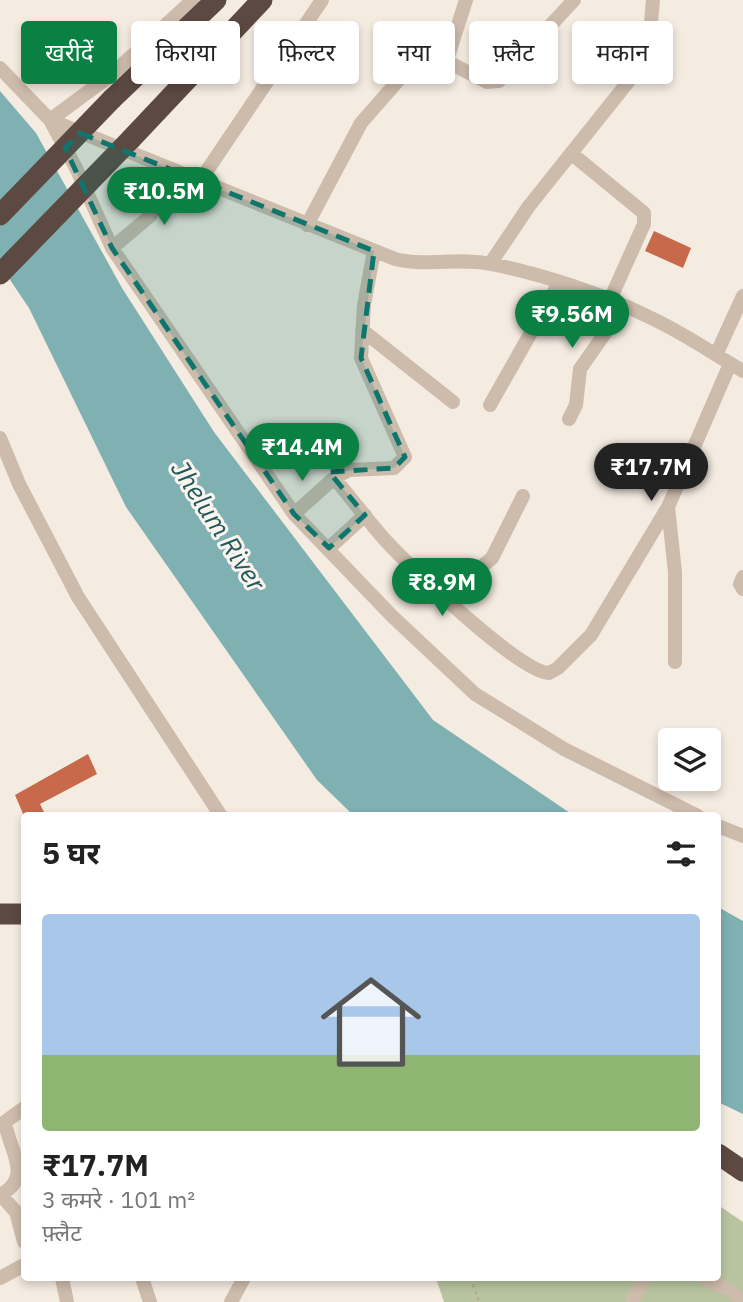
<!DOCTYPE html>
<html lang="hi">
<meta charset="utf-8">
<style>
:root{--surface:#fff;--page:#f2f2f2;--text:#222;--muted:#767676;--accent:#0b8043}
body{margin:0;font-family:"IBM Plex Sans","Noto Sans Devanagari",sans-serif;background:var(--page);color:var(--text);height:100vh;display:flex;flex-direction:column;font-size:26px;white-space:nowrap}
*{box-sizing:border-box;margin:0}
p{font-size:23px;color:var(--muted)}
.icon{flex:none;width:38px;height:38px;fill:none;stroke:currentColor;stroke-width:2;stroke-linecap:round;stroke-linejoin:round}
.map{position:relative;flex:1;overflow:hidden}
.side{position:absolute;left:21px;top:812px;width:700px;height:469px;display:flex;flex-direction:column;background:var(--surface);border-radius:7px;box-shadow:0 4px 10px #0003}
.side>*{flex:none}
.hud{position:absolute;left:21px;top:21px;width:702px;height:63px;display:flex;gap:14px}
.buttons{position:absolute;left:658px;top:728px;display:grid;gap:14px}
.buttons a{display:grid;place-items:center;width:63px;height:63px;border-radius:7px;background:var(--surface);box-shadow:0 4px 10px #0003;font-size:35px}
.price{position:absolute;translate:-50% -60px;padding:0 16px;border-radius:24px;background:var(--accent);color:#fff;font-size:23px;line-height:46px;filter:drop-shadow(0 2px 4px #0008)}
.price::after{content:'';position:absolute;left:50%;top:42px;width:21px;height:16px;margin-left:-10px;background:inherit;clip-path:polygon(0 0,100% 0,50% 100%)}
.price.active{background:#222;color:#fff}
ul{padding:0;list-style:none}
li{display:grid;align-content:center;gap:14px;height:371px;padding:0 21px}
li span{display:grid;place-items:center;height:217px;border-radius:7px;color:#555}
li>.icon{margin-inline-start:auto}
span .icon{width:126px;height:126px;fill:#fffc;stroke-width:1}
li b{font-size:30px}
h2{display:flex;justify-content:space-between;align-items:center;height:84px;padding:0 21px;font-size:30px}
.pill{padding:0 24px;border-radius:7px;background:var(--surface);box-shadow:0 4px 10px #0003;font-size:24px;line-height:63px}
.pill.active{background:var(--accent);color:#fff}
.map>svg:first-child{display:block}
.green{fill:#b8c4a0}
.water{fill:#7fb0b2}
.building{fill:#c8694b}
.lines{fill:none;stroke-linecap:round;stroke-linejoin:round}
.path{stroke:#b9a596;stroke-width:2;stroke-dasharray:3.5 3.5;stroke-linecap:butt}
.minor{stroke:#cdbbac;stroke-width:14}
.highway{stroke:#5c4a42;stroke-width:21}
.highway-bridge{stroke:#5c4a42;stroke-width:21}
.marked{fill:#0f766e;fill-opacity:0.2;stroke:#0f766e;stroke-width:5;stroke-dasharray:14 9;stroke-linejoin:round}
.labels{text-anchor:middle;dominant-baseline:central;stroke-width:6;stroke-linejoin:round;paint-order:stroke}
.water-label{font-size:26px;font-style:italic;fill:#1f5a5e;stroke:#fbf5ee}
</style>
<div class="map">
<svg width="743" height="1302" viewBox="0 0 743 1302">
<rect width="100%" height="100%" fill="#f4ebe1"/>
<!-- green -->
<path class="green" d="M718,1205L743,1222V1302H444L436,1278H718Z"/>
<!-- water -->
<path class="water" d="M0,91L36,133L122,288L214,432L433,720L573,815H353L317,780L126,507L29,308L0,265Z
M718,907L743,921V1114L718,1102Z"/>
<!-- building -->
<path class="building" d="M654,231L691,248L683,268L645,251Z
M88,754L97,774L40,804L46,816H24L15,795Z"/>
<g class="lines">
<!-- path -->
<path class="path" d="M474,1278L472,1282L479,1302"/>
<!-- minor -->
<path class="minor" d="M444,60L487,82L499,81L574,0
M0,68L50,120L77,170L112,248L294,514L392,616L475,694L564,749L698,816
M50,120L395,259C427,267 459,257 491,264C542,274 603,294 649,317C682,332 712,353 743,371
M50,120L111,75L193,0
M572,154L644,213V224L609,302
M200,181L322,0
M307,225L361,123L410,67L422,61L441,62L449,53L466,0
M112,248L150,216L173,171
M374,251L364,305L361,358L405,457L394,468L349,470L334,478C352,499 368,521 386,541C410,567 519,672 549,673L558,668L591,635L668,507
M490,264L529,206L640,67L649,45L653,0
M362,330L453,402
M716,355L743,296
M490,405L559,283
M569,419L576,405L580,369L624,306
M0,438L19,484L78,597L221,816
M294,514L334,478
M329,548L365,515
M743,577L740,584L743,589
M445,597L492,558L523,496
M675,662V572L668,507L730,364
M718,826L743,836
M0,1194L16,1212L24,1216
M2,1194C33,1176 9,1150 5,1122L24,1108
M16,1212L24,1242
M0,1278L24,1265
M62,1278L67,1302
M142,1278L150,1302
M704,1278L730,1290L742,1302
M231,1302L244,1278
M632,1302L645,1278"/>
<!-- highway -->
<path class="highway" d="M112,99L216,0
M131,139L262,0
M0,914H24
M718,1154L743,1171"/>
<!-- highway-bridge -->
<path class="highway-bridge" d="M0,215L112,99
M0,274L131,139"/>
</g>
<!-- marked area -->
<path class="marked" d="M80,133L374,251L361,358L405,457L394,468L329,472L365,515L329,548L294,514L112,248L65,148Z"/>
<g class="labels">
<!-- water labels -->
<g class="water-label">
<text transform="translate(219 525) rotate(57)">Jhelum River</text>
</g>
</g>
</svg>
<div class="buttons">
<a><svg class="icon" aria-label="layers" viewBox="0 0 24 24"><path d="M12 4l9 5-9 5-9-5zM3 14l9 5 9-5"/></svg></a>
</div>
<b class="price" style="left:164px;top:227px">₹10.5M</b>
<b class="price" style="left:572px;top:350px">₹9.56M</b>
<b class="price" style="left:302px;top:483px">₹14.4M</b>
<b class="price active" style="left:651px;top:503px">₹17.7M</b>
<b class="price" style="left:442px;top:618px">₹8.9M</b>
<div class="hud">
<a class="pill active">खरीदें</a>
<a class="pill">किराया</a>
<a class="pill">फ़िल्टर</a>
<a class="pill">नया</a>
<a class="pill">फ़्लैट</a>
<a class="pill">मकान</a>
</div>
<section class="side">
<h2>5 घर<svg class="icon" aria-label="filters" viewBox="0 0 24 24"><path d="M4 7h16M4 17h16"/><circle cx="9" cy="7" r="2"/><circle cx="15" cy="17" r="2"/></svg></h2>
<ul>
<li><span style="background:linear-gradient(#a9c7e8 65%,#8fb573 0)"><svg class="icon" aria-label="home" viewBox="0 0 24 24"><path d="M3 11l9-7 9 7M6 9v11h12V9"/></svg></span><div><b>₹17.7M</b><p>3 कमरे · 101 m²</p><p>फ़्लैट</p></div></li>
</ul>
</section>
</div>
